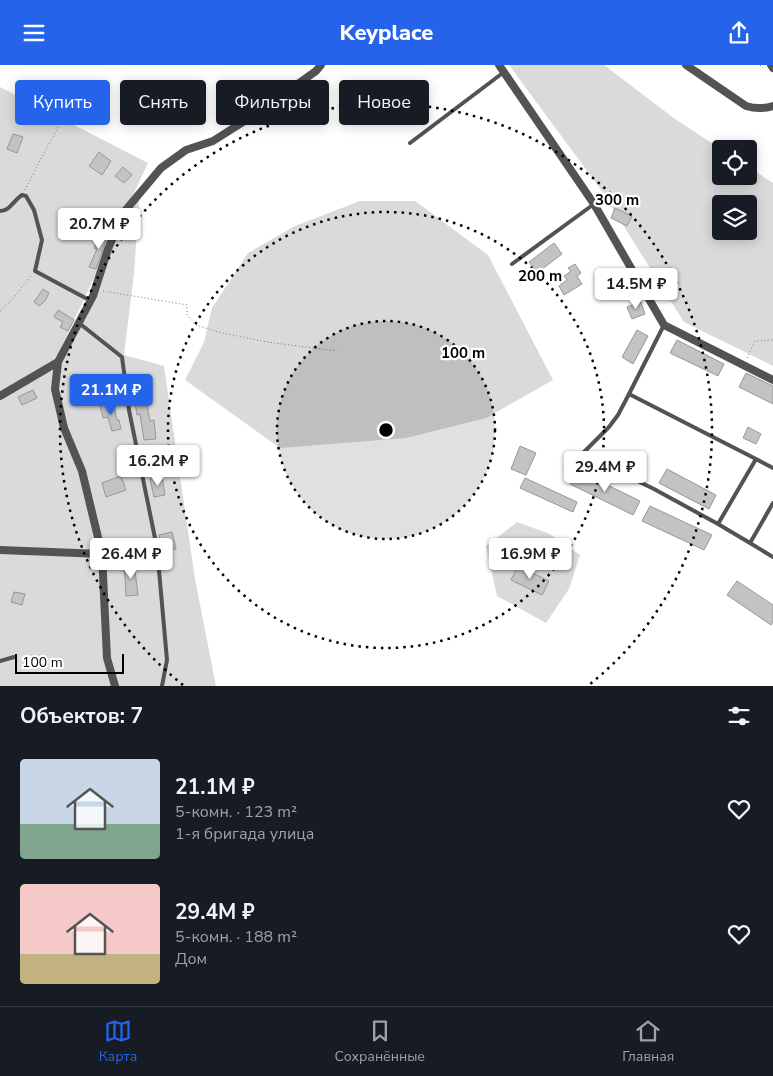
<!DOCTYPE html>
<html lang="ru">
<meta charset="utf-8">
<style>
:root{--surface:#171b24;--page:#20242c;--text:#f1f3f6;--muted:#9ea1a6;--line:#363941;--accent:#2563eb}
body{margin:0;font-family:"Nunito Sans",sans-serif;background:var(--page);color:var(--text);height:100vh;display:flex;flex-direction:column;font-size:19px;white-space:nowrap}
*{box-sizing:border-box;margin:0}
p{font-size:16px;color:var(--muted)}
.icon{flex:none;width:28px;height:28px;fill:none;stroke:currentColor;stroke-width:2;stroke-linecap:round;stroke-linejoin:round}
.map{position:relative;height:621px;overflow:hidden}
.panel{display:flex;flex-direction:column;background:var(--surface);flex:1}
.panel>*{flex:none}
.top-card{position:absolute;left:15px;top:15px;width:500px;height:45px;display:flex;gap:10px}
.controls{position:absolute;left:712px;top:75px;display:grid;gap:10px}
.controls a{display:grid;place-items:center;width:45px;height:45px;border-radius:5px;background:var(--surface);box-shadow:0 2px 12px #0003;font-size:25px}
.scale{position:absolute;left:15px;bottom:12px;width:109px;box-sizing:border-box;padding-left:5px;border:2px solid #000;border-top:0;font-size:14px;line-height:18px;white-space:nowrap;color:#000;-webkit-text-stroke:4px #fff;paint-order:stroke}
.price{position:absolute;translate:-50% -42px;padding:0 11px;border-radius:5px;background:#fff;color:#222;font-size:16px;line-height:32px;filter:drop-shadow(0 1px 2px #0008)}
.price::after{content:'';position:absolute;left:50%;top:30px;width:15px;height:11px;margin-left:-8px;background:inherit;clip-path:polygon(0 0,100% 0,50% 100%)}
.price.active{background:var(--accent);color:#fff}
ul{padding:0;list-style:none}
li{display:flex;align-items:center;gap:15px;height:125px;padding:0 20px}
li span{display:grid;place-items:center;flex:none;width:140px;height:100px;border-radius:5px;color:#555}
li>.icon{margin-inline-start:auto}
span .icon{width:60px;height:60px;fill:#fffc;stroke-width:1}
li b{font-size:21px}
h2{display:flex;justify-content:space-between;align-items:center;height:60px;padding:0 20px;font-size:21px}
.pill{padding:0 18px;border-radius:5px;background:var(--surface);box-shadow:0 2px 12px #0003;font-size:18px;line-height:45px}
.pill.active{background:var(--accent);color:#fff}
header{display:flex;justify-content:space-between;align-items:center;height:65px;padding:0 20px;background:var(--accent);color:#fff;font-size:22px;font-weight:800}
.tabs{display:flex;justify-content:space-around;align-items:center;height:70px;border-top:1px solid var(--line);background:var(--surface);font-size:14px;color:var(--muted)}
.tabs a{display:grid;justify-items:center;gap:2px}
.tabs .active{color:var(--accent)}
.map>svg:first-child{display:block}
.green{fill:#dadada;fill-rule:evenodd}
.building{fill:#c3c3c3;stroke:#979797}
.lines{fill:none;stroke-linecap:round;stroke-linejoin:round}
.path{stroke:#757575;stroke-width:1;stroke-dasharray:1 2.5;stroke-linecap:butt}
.service{stroke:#535353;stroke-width:4}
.minor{stroke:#535353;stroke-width:8}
.ring{fill:none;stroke:#000;stroke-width:2.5;stroke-dasharray:2.5 5}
.centre{fill:#000;stroke:#fff;stroke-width:2.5}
.ring-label{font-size:15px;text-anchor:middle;font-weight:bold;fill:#000;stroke:#fff;stroke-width:4.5;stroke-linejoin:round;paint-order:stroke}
</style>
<header><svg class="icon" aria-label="menu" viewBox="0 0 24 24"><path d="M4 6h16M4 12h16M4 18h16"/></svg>Keyplace<svg class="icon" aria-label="share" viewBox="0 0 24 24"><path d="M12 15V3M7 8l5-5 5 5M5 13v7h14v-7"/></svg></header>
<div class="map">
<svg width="773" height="621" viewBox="0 0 773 621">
<rect width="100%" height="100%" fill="#fff"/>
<!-- green -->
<path class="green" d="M509,0H604L675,54L721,84V111H749V102L773,118V301L684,257L599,122ZM721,139H749V166H721Z
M0,22L148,98L55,296L0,329Z
M140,122L134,208L124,290L164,301L195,514L216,621H0V334L53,303L77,256Z
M360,136H415L488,190L553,315L486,353L406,373L280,383L185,315L204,277L212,243L248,188L295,161Z
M517,457L550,469L580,490L569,524L546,558L497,531L486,481Z"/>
<!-- building -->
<path class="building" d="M351,32L356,41L345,48L339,39Z
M13,69L23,72L17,88L7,84Z
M99,87L111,96L102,110L89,101Z
M123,102L132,110L124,118L115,111Z
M615,143L632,151L627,161L611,153Z
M103,166L108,169L96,204L89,202L97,184L94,183Z
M554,178L562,189L537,208L529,197Z
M575,199L581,208L577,211L582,219L564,230L559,221L567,215L564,211L571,206L568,203Z
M43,224L49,228L45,236L39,241L34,237Z
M641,237L645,249L632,254L627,242Z
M58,245L74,255L68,266L60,262L63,257L54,252Z
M637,265L648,271L633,299L622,292Z
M677,275L724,299L718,311L670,288Z
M746,308L773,321V339L739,322Z
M33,325L37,333L22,340L18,332Z
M146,335L150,356L154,355L156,374L144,375L140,349L137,350L135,337Z
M113,337L117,355H119L121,364L112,366L108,352L103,353L100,340Z
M748,362L761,369L756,379L743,373Z
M520,381L536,388L526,410L511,404Z
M667,404L716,430L709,444L659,418Z
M577,405L640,436L633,450L570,419Z
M121,411L126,425L106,432L102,418Z
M162,412L165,430L154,432L150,414Z
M525,413L577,437L573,447L520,423Z
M650,441L712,470L704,485L642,456Z
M172,467L176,484L170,485L169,483L162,484L159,470Z
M134,498L138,530L126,531L125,511L123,500Z
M518,501L549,516L542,530L511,515Z
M737,516L773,540V557L771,560L727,530Z
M14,527L25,529L22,540L11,537Z"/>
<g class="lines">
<!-- path -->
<path class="path" d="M760,0L765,5
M25,125L44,88L60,59
M103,226L187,240V250L196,260L218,267L267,277L337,286
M0,246L11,236L31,211
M747,293L755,276L773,275"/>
<!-- service -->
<path class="service" d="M410,78L504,7
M0,146C10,146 14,135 22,130L26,131L34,145L42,175L35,206L91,236
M512,199L594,139
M79,258L122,292L129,345L157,483L167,595L162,621
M629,329L756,394L718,459L654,424L582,389L609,362L618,350L629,329L664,260
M756,394L773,403
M773,438L750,478L773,492
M718,459L750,478
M0,596L14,592"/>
<!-- minor -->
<path class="minor" d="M499,0L594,139L664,260L773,315
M686,0L746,41C756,44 763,44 773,41
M771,0L773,3
M0,331L58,297
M0,485L102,489
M115,621L107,593L102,489L82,406L64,363L55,324L58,297L93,231L108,184L124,147L161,103L186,85L213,76L257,48L316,6L321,0"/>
</g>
<!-- distance rings -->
<circle cx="386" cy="365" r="109" fill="#000" fill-opacity=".12"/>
<g class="ring">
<circle cx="386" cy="365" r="109"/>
<circle cx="386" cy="365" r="218"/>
<path d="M183 620A326 326 0 1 1 589 620"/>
</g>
<circle cx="386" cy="365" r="8" class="centre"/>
<g class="ring-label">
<text x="617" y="140">300 m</text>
<text x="540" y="216">200 m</text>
<text x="463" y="293">100 m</text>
</g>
</svg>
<div class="controls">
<a><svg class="icon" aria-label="locate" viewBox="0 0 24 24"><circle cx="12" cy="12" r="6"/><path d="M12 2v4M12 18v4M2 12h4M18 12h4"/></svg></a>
<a><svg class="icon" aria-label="layers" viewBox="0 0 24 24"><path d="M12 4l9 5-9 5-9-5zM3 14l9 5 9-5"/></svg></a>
</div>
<div class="scale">100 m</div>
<b class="price" style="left:99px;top:185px">20.7M ₽</b>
<b class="price" style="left:636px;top:245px">14.5M ₽</b>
<b class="price active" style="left:111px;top:351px">21.1M ₽</b>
<b class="price" style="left:158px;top:422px">16.2M ₽</b>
<b class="price" style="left:605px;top:428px">29.4M ₽</b>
<b class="price" style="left:131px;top:515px">26.4M ₽</b>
<b class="price" style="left:530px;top:515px">16.9M ₽</b>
<div class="top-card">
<a class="pill active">Купить</a>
<a class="pill">Снять</a>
<a class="pill">Фильтры</a>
<a class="pill">Новое</a>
</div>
</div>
<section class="panel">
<h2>Объектов: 7<svg class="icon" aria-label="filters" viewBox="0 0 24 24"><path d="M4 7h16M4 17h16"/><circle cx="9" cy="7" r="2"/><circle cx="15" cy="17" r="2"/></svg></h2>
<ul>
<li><span style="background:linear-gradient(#c9d6e8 65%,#7fa58c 0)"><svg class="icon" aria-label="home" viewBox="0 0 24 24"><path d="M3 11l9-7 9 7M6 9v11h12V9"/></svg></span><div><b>21.1M ₽</b><p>5-комн. · 123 m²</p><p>1-я бригада улица</p></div><svg class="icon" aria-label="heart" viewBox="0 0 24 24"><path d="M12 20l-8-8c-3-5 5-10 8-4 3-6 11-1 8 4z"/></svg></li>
<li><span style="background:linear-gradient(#f6c9c9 70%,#c2b280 0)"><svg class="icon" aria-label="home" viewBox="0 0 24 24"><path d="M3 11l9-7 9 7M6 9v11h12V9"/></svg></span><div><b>29.4M ₽</b><p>5-комн. · 188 m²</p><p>Дом</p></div><svg class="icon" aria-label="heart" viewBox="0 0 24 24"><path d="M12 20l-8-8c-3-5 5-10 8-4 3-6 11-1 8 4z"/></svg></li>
</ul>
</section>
<nav class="tabs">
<a class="active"><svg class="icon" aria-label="map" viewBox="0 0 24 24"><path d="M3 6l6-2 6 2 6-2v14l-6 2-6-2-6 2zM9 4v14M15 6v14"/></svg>Карта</a>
<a><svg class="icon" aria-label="saved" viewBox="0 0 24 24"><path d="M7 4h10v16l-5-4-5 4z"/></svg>Сохранённые</a>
<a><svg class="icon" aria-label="home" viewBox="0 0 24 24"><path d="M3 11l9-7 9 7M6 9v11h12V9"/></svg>Главная</a>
</nav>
